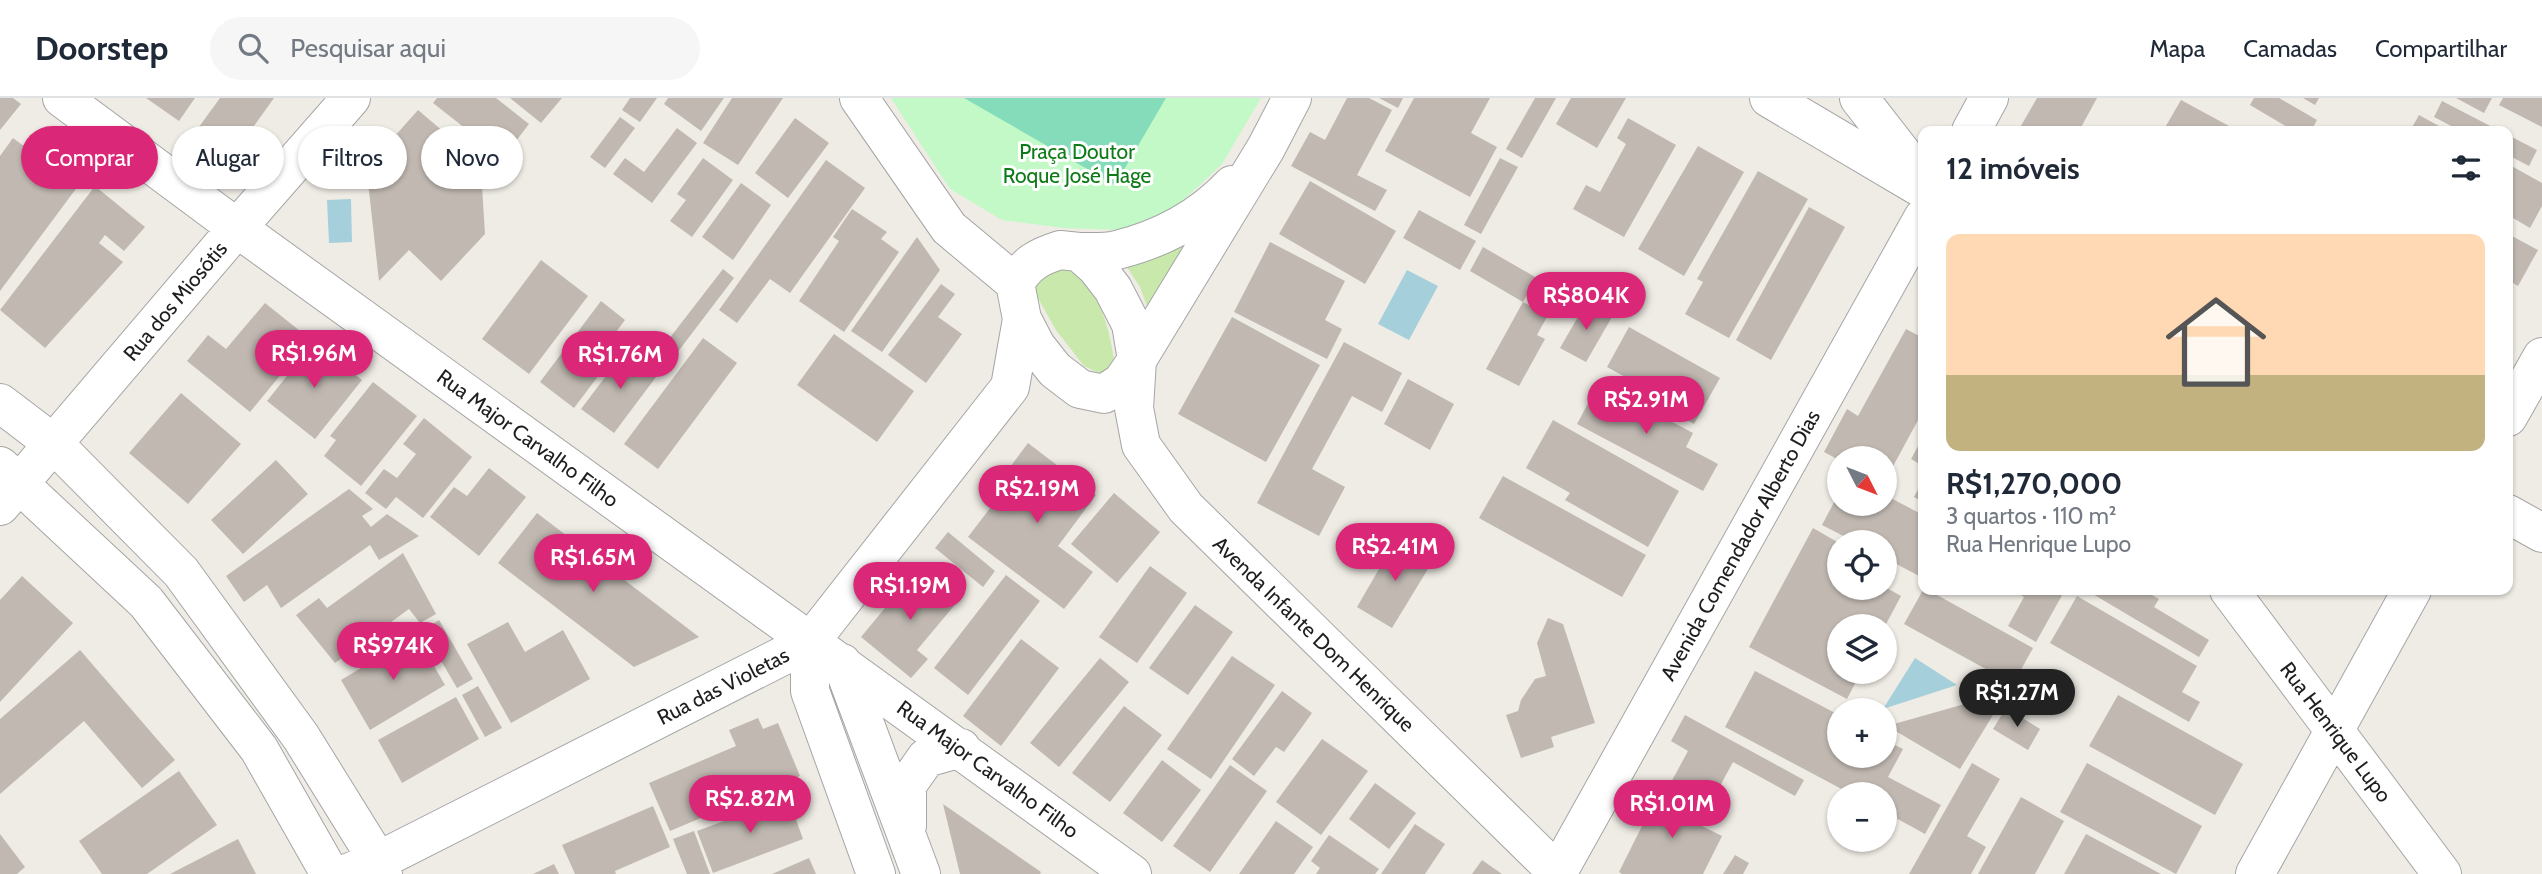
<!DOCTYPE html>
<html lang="pt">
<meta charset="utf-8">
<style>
:root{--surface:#fff;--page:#f6f6f7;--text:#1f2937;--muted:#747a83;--line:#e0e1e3;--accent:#db2777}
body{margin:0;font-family:Cabin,sans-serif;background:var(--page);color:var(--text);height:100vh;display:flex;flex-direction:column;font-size:26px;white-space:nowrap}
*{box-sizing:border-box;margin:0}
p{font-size:23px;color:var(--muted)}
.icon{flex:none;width:38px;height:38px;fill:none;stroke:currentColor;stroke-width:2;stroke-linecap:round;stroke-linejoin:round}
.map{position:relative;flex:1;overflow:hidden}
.panel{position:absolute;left:1918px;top:28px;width:595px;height:469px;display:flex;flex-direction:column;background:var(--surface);border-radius:14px;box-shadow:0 2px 5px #0004}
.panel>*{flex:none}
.guide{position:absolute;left:21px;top:28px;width:665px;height:63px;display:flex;gap:14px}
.needle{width:46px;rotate:132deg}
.buttons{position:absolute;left:1827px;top:348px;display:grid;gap:14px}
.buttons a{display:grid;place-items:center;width:70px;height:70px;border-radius:50%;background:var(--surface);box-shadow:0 2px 5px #0004;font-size:35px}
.price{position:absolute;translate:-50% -60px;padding:0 16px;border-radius:24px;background:var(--accent);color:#fff;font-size:23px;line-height:46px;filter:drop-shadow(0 2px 4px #0008)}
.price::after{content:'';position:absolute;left:50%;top:42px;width:21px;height:16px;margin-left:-10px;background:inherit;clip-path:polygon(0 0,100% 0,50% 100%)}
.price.active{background:#222;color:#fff}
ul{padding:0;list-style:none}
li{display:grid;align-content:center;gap:14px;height:371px;padding:0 28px}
li span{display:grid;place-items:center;height:217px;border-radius:14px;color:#555}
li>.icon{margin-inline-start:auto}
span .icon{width:126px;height:126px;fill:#fffc;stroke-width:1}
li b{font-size:30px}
h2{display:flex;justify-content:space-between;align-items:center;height:84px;padding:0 28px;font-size:30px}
.pill{padding:0 24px;border-radius:32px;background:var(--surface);box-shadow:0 2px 5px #0004;font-size:24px;line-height:63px}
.pill.active{background:var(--accent);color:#fff}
header{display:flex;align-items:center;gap:42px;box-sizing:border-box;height:98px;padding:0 35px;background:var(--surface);border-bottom:2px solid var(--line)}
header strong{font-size:33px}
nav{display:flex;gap:38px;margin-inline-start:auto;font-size:24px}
.search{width:490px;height:63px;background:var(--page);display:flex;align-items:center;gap:18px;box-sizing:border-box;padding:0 24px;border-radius:38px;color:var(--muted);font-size:26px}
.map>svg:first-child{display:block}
.grass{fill:#c9e8ac}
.park{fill:#c3f8c7}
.pitch{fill:#85dcbb}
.water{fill:#a6cfdc}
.building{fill:#c0b8b1}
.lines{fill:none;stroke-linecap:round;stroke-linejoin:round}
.minor-casing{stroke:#a5a5a5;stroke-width:40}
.minor{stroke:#fff;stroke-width:38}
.labels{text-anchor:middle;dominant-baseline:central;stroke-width:6;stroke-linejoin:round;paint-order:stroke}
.park-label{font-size:21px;fill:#0e7b18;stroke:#fff}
.street-label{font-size:21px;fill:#1e1e1e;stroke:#fff}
</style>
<header>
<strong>Doorstep</strong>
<div class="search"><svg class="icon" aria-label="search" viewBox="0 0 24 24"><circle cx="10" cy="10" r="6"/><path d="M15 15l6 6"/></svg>Pesquisar aqui</div>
<nav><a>Mapa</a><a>Camadas</a><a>Compartilhar</a></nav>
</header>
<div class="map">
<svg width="2542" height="776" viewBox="0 0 2542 776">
<rect width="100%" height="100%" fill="#efece5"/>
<!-- grass -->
<path class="grass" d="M1198,141L1152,222L1140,189L1125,166Z
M1061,167C1100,188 1109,227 1115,268L1101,276L1084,268L1056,232L1034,193V177Z"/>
<!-- park -->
<path class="park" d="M891,0H1261L1222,66L1173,112L1118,132L1063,130L1002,122L950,91Z"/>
<!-- pitch -->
<path class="pitch" d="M964,0H1166L1115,87Z"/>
<!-- water -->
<path class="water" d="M351,101L352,144L329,145L327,102Z
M1407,172L1438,188L1409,242L1378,226Z
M1915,560L1957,587L1883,611Z"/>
<!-- building -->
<path class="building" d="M0,0H13L21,6L0,32Z
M146,0H195L179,23Z
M220,0H274L232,59L196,33Z
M437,0H496L529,26L503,60L433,5Z
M510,0H562L541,25Z
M630,0H657L640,24L622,12Z
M668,0H724L701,33L664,6Z
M732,0H783L738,67L703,45Z
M1347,0H1369L1392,12L1357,77L1387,92L1375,113L1291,68L1310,34L1325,42Z
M1379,0H1403L1398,10Z
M1414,0H1490L1471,35L1497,49L1470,99L1385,53Z
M1535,0H1556L1522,60L1506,51Z
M1571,0H1626L1597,50L1556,26Z
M2037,0H2097L2079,33H2018Z
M2254,0H2279L2317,22L2311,33H2294L2250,7Z
M2303,0H2319L2315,7Z
M2456,0H2492L2484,15Z
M2503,0H2542V29L2499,7Z
M2181,2L2229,28L2226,33H2163Z
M2442,3L2500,33H2461L2434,19Z
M418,12L458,46L453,52L488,82L482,88L485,136L441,183L409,152L379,183L367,75L394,71L378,57Z
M2419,17L2448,33H2410Z
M620,19L635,30L605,70L590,59Z
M795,20L829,45L788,100L755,75Z
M1628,20L1676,47L1624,139L1573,111L1586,87L1600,94L1626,46L1617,40Z
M677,30L697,45L652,105L613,76L625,60L644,74Z
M2508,37L2537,52L2529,68L2508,57Z
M13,40L78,88L0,193V58Z
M1698,48L1744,74L1684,178L1638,151Z
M703,60L733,82L692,139L670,123L686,102L677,96Z
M1500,60L1518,69L1481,136L1464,127Z
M826,62L865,90L790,195L770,181L737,225L719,212Z
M2508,66L2542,85V108L2530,130L2508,117Z
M1758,73L1808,101L1729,240L1685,216L1703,184L1697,181Z
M1310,83L1396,133L1365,186L1279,136Z
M741,85L771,107L733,162L702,139Z
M95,88L145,129L124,153L105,137L99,145L123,164L45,250L0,212Z
M1809,109L1845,129L1771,262L1736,242Z
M852,111L887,134L881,141L899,154L844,234L799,203L839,143L833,139Z
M1419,112L1476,143L1460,172L1403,140Z
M2508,136L2538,152L2518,188L2508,182Z
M917,139L940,172L882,254L851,233Z
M1270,144L1345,183L1325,222L1342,231L1327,261L1234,214Z
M1483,149L1537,180L1523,204L1470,173Z
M541,162L588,198L529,276L482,241Z
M723,171L734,180L677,255L665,246Z
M941,186L955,196L938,219L962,236L926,285L888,257Z
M601,203L625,222L592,266L602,273L574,310L540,284Z
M1523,204L1548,217L1537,237L1545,241L1519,288L1486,271Z
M265,205L310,241L250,314L187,263L208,237L226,251Z
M1586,205L1612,219L1586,264L1560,250Z
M1232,219L1320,267L1266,364L1178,316Z
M1629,229L1720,280L1694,326L1665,310L1669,303L1607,269Z
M1906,231L1923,240V313L1885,383V360L1839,362L1824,354L1847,311L1858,318Z
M834,236L914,293L877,344L797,287Z
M703,240L737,265L658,371L624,346Z
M314,244L362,282L315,341L267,303Z
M1344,244L1402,275L1382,314L1352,298L1312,371L1345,389L1319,438L1257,405Z
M627,250L659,275L614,335L581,311Z
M1408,281L1454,306L1430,352L1384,326Z
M373,284L417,318L361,388L324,358L336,342L330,338Z
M1599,285L1693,335L1686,349L1718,366L1703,393L1577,326Z
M181,295L241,346L188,406L129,355Z
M424,320L472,359L423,420L396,399L386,411L365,395L384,371L397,380L416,356L403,346Z
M1553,322L1679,393L1648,449L1565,402L1570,395L1526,370Z
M1923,339V368L1911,361Z
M1028,345L1096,397L1058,448L1093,474L1064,511L968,439L997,401L990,396Z
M276,362L308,396L243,456L211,422Z
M489,370L526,399L479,458L430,419L454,389L467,398Z
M1503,378L1646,457L1622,499L1479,420Z
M1923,382V404L1914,399Z
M349,391L373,411L362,418L371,429L387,416L419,438L379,462L370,447L281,510L267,487L244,504L226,478Z
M1114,395L1160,434L1117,485L1071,446Z
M1839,395V406H1885V397L1923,417V480L1885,460V444H1855L1822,427Z
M537,415L699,539L634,569L498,465Z
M1813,430L1839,445V456L1835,463L1839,465V490L1885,489L1901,498L1885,528H1839V574H1861L1847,601L1749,549Z
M948,434L995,473L983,489L935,450Z
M1397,440L1434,461L1392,530L1357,509Z
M403,455L436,516L420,525L409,511L335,565L296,517L319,500L327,510Z
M1150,468L1187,495L1137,565L1099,539Z
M918,470L958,503L917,552L928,561L911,580L861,539Z
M1006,477L1040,503L968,597L934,570Z
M22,478L73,525L0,604V502Z
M1923,492H1928L2033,550L2013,586L1904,526Z
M2012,492H2065L2036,544L2008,528L2024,499Z
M2086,492H2143L2159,501L2154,509L2209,542L2199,559Z
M2077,498L2197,568L2182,594L2200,604L2189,624L2050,545Z
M1195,507L1233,534L1188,597L1149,570Z
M1548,520L1563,526L1595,625L1551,639L1554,649L1521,660L1506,617L1518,613L1521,602L1535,581L1546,578L1537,545Z
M439,522L473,581L457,590L423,532Z
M508,524L525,554L563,532L590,581L511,625L467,546Z
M416,537L445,587L370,632L341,582Z
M1021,541L1059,570L1001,648L963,618Z
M80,552L175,662L142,690L84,623L0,696V621Z
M1232,558L1275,587L1211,681L1167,651Z
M1100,560L1129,584L1059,669L1030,645Z
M1755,573L1839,617V658H1885V642L1903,651L1888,679L1941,707L1925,736L1885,714V696H1851L1725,629Z
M478,588L502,630L485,639L462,597Z
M1282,593L1312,615L1284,654L1276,649L1254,678L1232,661Z
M2007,594L1960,671L1887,628Z
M2118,597L2243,666L2215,717L2089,648Z
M456,599L479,641L402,685L378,642Z
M1124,608L1162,637L1110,704L1072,675Z
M2006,610L2040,631L2028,652L1993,631Z
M1685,617L1804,682L1795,698L1733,664L1708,710L1669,688L1688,653L1671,643Z
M758,620L763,631L778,625L800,678L670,733L649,685L736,648L729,632Z
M1322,641L1368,673L1321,737L1276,704Z
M1162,662L1201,692L1162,744L1123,715Z
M1972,665L2000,681L1967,738L1986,749L1971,776H1909Z
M2087,665L2202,728L2176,776L2060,714Z
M1230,667L1267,693L1210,774L1173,748Z
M179,673L217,727L147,776H102L79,743Z
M1375,685L1416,715L1389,751L1349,721Z
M1661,690L1709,714L1702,728L1722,738L1703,776H1622L1619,774Z
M788,699L803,741L713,775L697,733Z
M2021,699L2064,723L2035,776H1978Z
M943,706L1041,774L1040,776H960Z
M653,708L670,749L615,773L616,776H575L562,747Z
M1276,723L1313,749L1294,776H1239Z
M1415,726L1445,746L1425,776H1381Z
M694,733L710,776H687L673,741Z
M0,736L25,769L17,776H0Z
M2086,736L2161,776H2064Z
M1329,737L1379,771L1375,776H1316L1320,770L1311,763Z
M238,741L256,776H170Z
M1735,757L1749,765L1743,776H1723Z
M809,760L816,776H772Z
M1482,762L1502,776H1472Z
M554,766L559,776H533Z"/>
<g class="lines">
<!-- minor casing -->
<g class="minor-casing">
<path id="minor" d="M62,0L237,130L1132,776
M859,0L949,130L1015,185
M1292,0L1266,50L1137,262L1134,310L1141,347L1186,410L1559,776
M1769,0L1923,91
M1859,0L1922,81
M1971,33L1989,0
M1060,152L1079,154L1096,169L1113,191L1131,226L1137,262L1122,284L1104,296L1080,291L1055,272L1036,248L1022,221L1015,185C1027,165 1038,159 1060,152Z
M1079,154C1091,154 1105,155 1117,152C1161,141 1201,120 1232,87
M0,305L54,346L181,474L301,639L378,763L383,776
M2508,319L2542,259
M0,368L146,504L259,651L330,776
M0,408L237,130L351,0
M2508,416L2542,435
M2229,492L2442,776
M810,544V593L876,776
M842,565L921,776
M907,728V687L926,660L961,650
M1558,774L1923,120
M345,776L378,763L810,544L1010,289L1022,221
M2255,776L2412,492"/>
</g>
<!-- minor -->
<use href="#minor" class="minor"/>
</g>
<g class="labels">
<!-- park labels -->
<g class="park-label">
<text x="1077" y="53">Praça Doutor<tspan x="1077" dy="24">Roque José Hage</tspan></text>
</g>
<!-- street labels -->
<g class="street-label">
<text transform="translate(175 203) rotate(-50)">Rua dos Miosótis</text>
<text transform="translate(528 340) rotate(36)">Rua Major Carvalho Filho</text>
<text transform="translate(1740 447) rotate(-61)">Avenida Comendador Alberto Dias</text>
<text transform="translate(1314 536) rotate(44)">Avenda Infante Dom Henrique</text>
<text transform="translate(723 588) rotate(-27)">Rua das Violetas</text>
<text transform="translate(2336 634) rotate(53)">Rua Henrique Lupo</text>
<text transform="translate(988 671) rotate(36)">Rua Major Carvalho Filho</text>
</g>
</g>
</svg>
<div class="buttons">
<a><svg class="needle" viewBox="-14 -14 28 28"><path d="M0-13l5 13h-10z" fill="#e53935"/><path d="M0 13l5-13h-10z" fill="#747a83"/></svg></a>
<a><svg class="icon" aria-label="locate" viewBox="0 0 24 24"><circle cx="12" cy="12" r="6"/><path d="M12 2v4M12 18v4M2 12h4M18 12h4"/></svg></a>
<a><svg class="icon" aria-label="layers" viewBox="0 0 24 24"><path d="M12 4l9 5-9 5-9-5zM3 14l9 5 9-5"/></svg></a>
<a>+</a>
<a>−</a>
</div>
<b class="price" style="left:1586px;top:234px">R$804K</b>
<b class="price" style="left:314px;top:292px">R$1.96M</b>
<b class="price" style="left:620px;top:293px">R$1.76M</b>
<b class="price" style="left:1646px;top:338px">R$2.91M</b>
<b class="price" style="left:1037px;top:427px">R$2.19M</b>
<b class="price" style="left:1395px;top:485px">R$2.41M</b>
<b class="price" style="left:593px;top:496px">R$1.65M</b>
<b class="price" style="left:910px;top:524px">R$1.19M</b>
<b class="price" style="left:393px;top:584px">R$974K</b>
<b class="price active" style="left:2017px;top:631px">R$1.27M</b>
<b class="price" style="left:750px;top:737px">R$2.82M</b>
<b class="price" style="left:1672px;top:742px">R$1.01M</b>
<div class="guide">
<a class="pill active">Comprar</a>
<a class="pill">Alugar</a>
<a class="pill">Filtros</a>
<a class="pill">Novo</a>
</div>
<section class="panel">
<h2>12 imóveis<svg class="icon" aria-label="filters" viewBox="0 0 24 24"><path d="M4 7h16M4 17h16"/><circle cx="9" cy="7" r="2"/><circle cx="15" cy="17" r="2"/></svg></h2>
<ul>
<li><span style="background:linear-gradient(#ffd9b3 65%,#c2b280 0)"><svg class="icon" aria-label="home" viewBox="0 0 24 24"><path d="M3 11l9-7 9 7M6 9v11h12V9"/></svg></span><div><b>R$1,270,000</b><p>3 quartos · 110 m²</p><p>Rua Henrique Lupo</p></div></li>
</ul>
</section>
</div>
